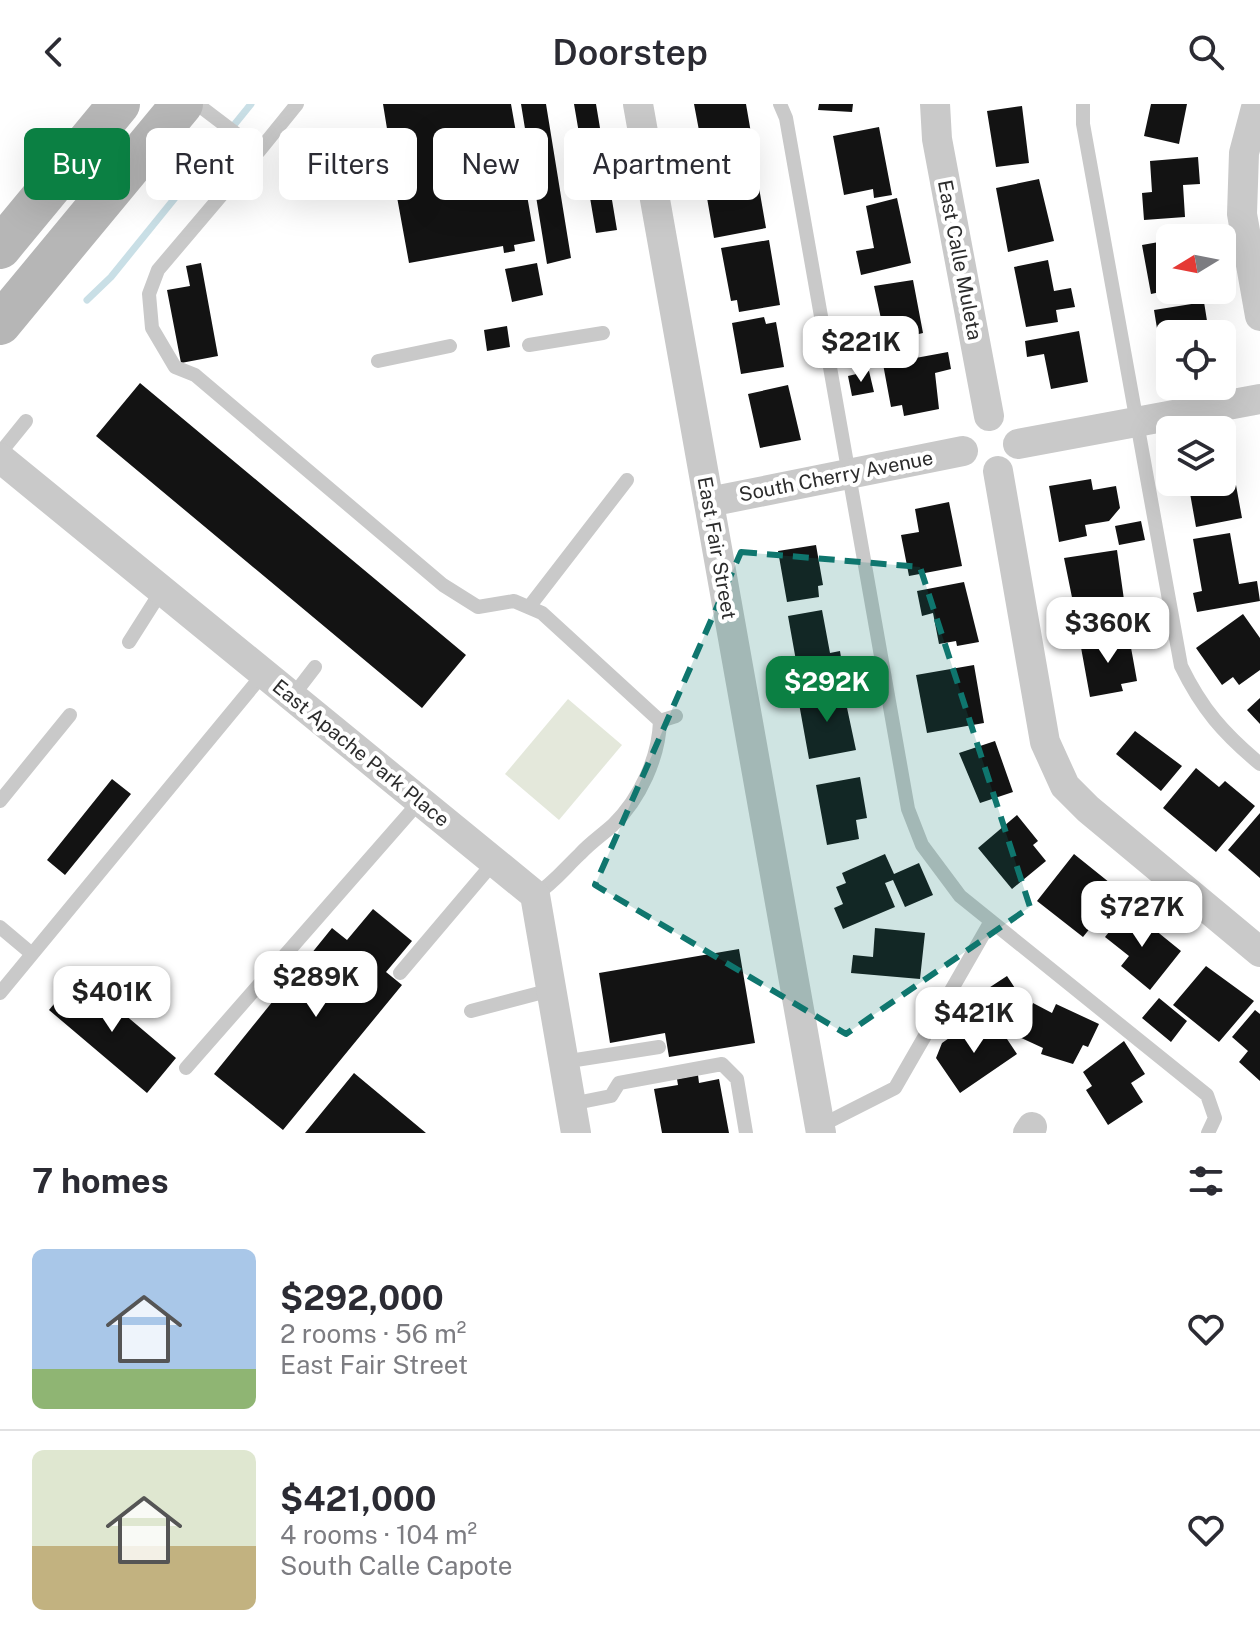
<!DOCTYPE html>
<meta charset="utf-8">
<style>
:root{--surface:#fff;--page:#f7f7f7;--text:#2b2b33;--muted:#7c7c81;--line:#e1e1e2;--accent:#0b8043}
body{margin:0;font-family:"Public Sans",sans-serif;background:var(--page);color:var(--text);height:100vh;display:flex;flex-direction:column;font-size:30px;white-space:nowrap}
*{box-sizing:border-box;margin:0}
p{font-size:26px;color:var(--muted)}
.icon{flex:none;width:44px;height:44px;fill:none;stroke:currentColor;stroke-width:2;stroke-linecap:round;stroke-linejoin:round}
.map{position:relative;height:1029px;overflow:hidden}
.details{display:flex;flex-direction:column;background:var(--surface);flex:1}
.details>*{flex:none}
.top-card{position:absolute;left:24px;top:24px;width:800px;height:72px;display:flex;gap:16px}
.needle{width:52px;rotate:260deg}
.fabs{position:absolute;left:1156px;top:120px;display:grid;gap:16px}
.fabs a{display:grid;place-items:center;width:80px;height:80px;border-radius:12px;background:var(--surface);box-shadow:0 8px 32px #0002;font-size:40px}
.price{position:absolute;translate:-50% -68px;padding:0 18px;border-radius:16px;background:#fff;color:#222;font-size:26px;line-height:52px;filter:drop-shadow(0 2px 4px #0008)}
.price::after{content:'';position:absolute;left:50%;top:48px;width:24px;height:18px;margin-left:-12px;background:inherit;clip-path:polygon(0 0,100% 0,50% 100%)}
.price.current{background:var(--accent);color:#fff}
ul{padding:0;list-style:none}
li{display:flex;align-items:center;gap:24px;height:200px;padding:0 32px}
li+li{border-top:2px solid var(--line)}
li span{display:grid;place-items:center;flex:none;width:224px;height:160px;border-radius:12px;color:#555}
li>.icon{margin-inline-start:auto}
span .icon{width:96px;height:96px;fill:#fffc;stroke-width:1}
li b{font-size:34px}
h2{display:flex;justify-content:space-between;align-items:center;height:96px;padding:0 32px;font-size:34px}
.tag{padding:0 28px;border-radius:12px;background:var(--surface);box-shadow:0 8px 32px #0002;font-size:28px;line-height:72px}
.tag.current{background:var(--accent);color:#fff}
header{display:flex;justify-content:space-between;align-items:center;height:104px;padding:0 32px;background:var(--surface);font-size:36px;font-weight:600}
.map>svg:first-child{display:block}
.green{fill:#e4e8db}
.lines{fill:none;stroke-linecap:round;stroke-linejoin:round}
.stream{stroke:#c9dfe6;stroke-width:7}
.building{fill:#131313}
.service{stroke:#c9c9c9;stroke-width:14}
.minor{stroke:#c9c9c9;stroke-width:30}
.secondary{stroke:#b6b6b6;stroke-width:42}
.marked{fill:#0f766e;fill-opacity:0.2;stroke:#0f766e;stroke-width:6;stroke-dasharray:16 10;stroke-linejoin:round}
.labels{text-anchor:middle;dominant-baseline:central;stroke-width:8;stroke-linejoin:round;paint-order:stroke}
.street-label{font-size:20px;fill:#2c2c2c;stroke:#fff}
</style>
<header><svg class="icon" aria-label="back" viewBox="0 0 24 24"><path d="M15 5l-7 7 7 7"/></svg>Doorstep<svg class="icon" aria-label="search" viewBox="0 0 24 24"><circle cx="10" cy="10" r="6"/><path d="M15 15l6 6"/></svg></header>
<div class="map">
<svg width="1260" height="1029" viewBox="0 0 1260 1029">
<rect width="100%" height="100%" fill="#fff"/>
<!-- green -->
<path class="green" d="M568,595L622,641L559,716L505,670Z"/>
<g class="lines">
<!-- stream -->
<path class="stream" d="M87,196L111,173L251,0"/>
</g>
<!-- building -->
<path class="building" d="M383,0H511L535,137L514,141L515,147L504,149L503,142L409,159L395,82L384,84L376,39L389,37Z
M521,0H546L571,154L547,160Z
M574,0H596L617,126L596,129Z
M694,0H746L751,29L738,31L741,47L704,53Z
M819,0H853L852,8L818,6Z
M1151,0H1187L1179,40L1144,32Z
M1022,2L1029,59L996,63L987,7Z
M879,23L892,91L874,94L873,85L844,91L833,32Z
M1198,53L1200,80L1183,81L1185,113L1144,116L1142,89L1152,88L1150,57Z
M737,66L739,81L758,78L766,124L714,134L703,71Z
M1039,75L1054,137L1008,148L996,84Z
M897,94L911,159L861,171L856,147L874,144L866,102Z
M769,136L780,201L739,208L737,196L731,197L721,144Z
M1170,136V186L1151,190L1142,141Z
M1048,156L1054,187L1071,184L1075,203L1056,206L1058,218L1026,223L1014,163Z
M201,159L218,252L181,259L167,186L190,182L186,162Z
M537,159L543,191L512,198L505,165Z
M913,176L923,229L886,238L874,182Z
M1204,198L1208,223L1214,222L1216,230H1170V260L1163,261L1154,206Z
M764,213L766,220L776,218L784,263L741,270L732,219Z
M507,222L510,243L487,247L484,226Z
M1079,227L1088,278L1051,285L1044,250L1027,253L1025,237Z
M948,248L951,265L935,269L939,305L904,312L902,301L891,303L883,260Z
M869,267L874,288L852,292L848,272Z
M140,279L466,551L422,604L96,332Z
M788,281L801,336L760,344L748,290Z
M1225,353L1230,382L1236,381L1242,414L1196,423L1188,378H1222Z
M1091,375L1093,386L1116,382L1120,404L1109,417L1085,421L1087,432L1059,438L1049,382Z
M949,398L962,462L909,472L901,431L919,428L915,405Z
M1141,417L1145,436L1119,441L1115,422Z
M1230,429L1239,480L1257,477L1260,497L1197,508L1193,489L1202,487L1193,435Z
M816,441L823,481L818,482L819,493L787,498L778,447Z
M1117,446L1126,510L1077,518L1064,454Z
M964,478L979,538L957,542L956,537L939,540L933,509L922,512L917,487Z
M822,506L830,549L840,547L844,572L800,579L788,512Z
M1243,510L1260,534V566L1239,581L1233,573L1222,581L1196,544Z
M1122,530L1124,539L1130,538L1137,577L1121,580L1123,587L1090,593L1080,538Z
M974,561L984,619L927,629L916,571Z
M843,585L856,646L809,655L798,594Z
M1260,594V620L1247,606Z
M1135,627L1182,662L1161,687L1116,650Z
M995,637L1013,688L980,699L959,649Z
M1196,664L1219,683L1225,677L1255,702L1216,748L1163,704Z
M860,673L867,714L856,716L859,735L827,741L816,681Z
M112,675L131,690L65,771L47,756Z
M1260,709V774L1228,746Z
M1017,711L1038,737L1033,741L1046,757L1012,785L978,744Z
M885,750L894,770L919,759L933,791L905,803L893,776L885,779L895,803L843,825L834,804L843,800L836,783L846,779L842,769Z
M1074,750L1120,787L1083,833L1037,797Z
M1128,804L1181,847L1150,886L1121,862L1129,852L1105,833Z
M373,805L412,837L386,868L402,881L283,1026L214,970L332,824L347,836Z
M875,824L925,829L920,875L851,869L853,851L873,853Z
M739,845L755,939L669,953L665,929L610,939L599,869Z
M1206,862L1254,897L1219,938L1173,901Z
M78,871L176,954L147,989L49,906Z
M1007,872L1024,898L1013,906L1021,919L1013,925L1003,910L998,914L981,889Z
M1159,894L1187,917L1171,938L1142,914Z
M1033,899L1052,909L1056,900L1099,920L1088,943L1083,941L1073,960L1041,950L1043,944L1017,932Z
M1255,906L1260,910V977L1239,958L1248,947L1232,933Z
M995,917L1017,950L960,989L936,954L942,939L962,925L969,935Z
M1124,937L1145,970L1131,979L1143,998L1108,1021L1086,986L1092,982L1083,968Z
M354,969L426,1029H305Z
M698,971L699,979L719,975L729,1029H662L654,985L678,981L677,975Z"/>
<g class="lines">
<!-- service -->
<path class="service" d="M197,0L259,47L158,166L149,190L152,224L175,263L195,271L443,481L478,503L514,497L542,509L660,617C659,653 640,695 613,721C602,731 590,739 580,750C564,765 554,779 535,791
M780,0L786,14L908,705L922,741L960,792L1207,991L1215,1014L1208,1029
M1083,0V20L1181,562C1202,605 1223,629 1260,660
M259,47L297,0
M529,241L603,229
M378,257L450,242
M0,349L26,317
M529,503L627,376
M129,538L162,486
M292,593L315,563
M660,617L676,612
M0,697L70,611
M0,823L32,850
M400,869L494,758
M0,889L264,569
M471,907L551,886
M563,958L659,943
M186,964L420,697
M571,1000L611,992L619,979L722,960L737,975L746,1029
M820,1022L895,984L991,817"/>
<!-- minor -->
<path class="minor" d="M638,0L821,1029
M935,0L937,35L989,312
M1257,0L1244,49L1242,110L1260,212
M1018,340L1260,295
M0,354L535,791L576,1029
M998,367L1045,638L1065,682L1088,705L1260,848
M709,398L963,347
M1028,1029L1032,1023"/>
<!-- secondary -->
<path class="secondary" d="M0,144L119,0
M0,220L182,0"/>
</g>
<!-- marked area -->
<path class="marked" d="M741,448L920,463L1030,803L846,930L595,781Z"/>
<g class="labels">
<!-- street labels -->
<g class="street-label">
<text transform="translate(960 156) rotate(79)">East Calle Muleta</text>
<text transform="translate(836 372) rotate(-11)">South Cherry Avenue</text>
<text transform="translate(717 444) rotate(80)">East Fair Street</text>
<text transform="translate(361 649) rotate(39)">East Apache Park Place</text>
</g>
</g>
</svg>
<div class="fabs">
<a><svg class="needle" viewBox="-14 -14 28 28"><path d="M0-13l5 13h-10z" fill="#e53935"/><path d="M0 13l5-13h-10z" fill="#7c7c81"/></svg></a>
<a><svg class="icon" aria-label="locate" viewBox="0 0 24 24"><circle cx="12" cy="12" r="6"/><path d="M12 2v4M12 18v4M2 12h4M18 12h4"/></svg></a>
<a><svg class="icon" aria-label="layers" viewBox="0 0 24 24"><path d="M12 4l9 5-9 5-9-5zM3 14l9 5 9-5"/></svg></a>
</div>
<b class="price" style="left:861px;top:280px">$221K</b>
<b class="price" style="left:1108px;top:561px">$360K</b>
<b class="price current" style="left:827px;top:620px">$292K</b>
<b class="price" style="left:1142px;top:845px">$727K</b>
<b class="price" style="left:316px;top:915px">$289K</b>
<b class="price" style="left:112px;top:930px">$401K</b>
<b class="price" style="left:974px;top:951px">$421K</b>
<div class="top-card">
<a class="tag current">Buy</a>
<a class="tag">Rent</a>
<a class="tag">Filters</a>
<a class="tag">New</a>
<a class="tag">Apartment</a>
</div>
</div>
<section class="details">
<h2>7 homes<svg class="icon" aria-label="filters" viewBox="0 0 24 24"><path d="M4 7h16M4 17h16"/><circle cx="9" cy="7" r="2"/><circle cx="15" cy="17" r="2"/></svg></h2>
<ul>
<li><span style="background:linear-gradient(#a9c7e8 75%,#8fb573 0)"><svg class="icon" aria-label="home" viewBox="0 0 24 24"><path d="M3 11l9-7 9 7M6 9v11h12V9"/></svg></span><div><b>$292,000</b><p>2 rooms · 56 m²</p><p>East Fair Street</p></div><svg class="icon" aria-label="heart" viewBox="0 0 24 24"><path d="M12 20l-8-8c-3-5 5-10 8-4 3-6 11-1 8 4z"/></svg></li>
<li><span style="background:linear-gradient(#dfe7d0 60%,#c2b280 0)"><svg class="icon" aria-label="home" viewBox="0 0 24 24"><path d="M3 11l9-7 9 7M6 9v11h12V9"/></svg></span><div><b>$421,000</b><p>4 rooms · 104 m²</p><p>South Calle Capote</p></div><svg class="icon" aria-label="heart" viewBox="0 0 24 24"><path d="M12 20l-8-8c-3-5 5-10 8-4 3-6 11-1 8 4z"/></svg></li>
</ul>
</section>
